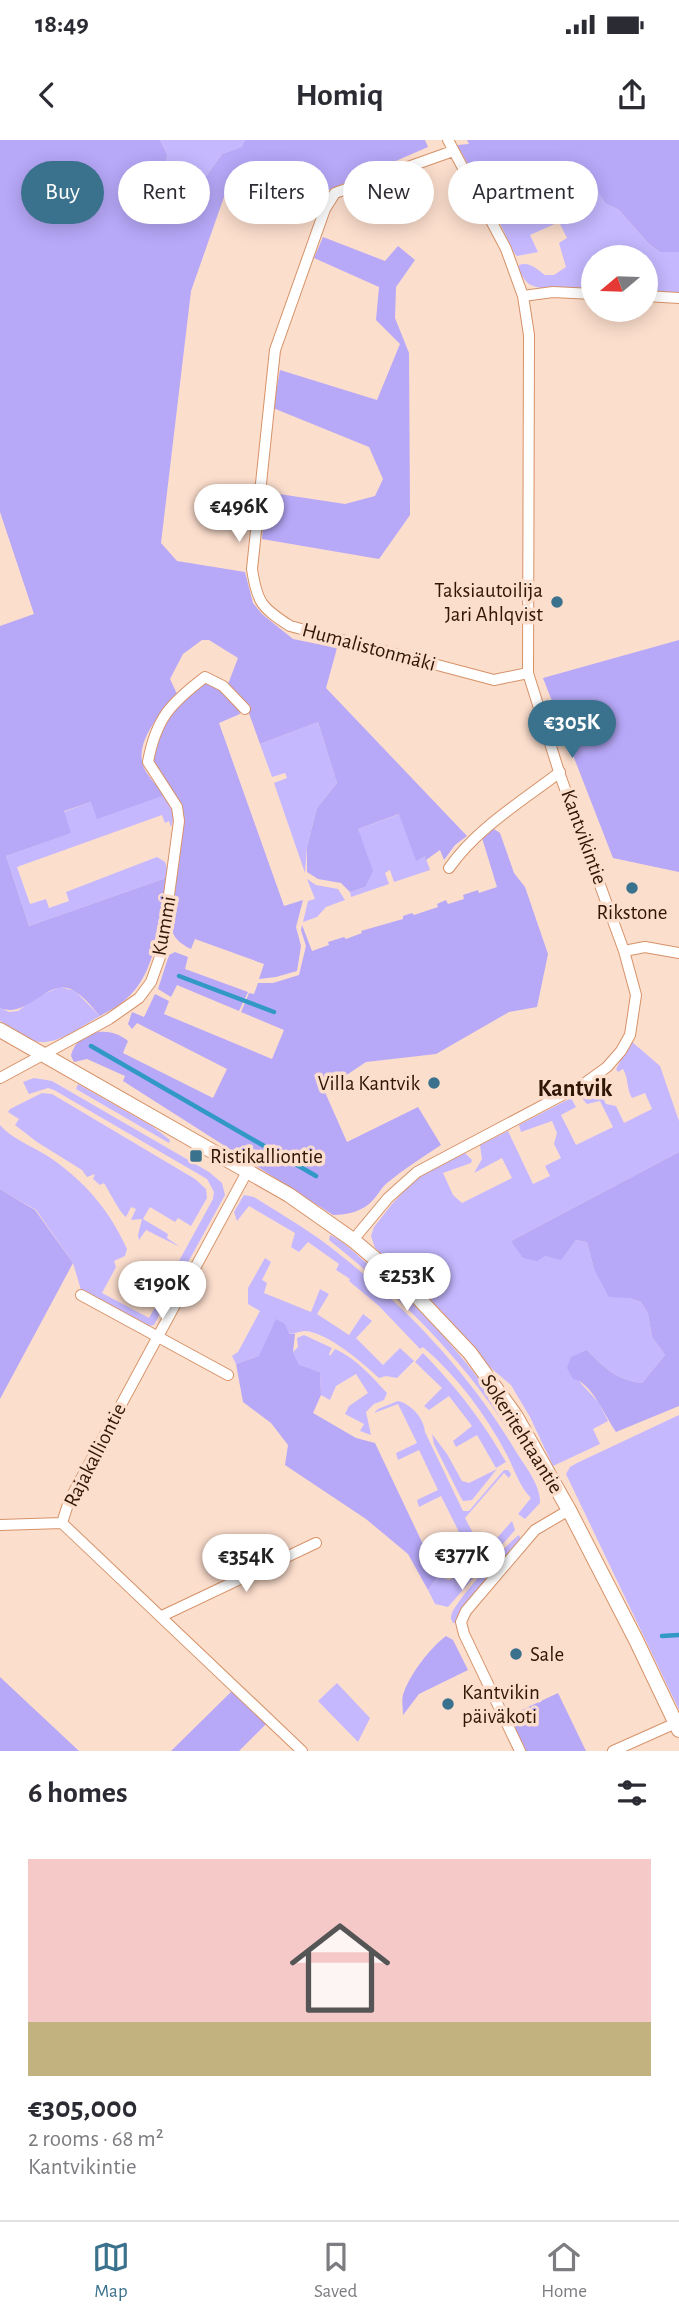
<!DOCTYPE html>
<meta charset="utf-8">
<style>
:root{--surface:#fff;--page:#f2f2f3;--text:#2b2b33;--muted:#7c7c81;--line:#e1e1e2;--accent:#3a718c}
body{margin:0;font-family:"Alegreya Sans",sans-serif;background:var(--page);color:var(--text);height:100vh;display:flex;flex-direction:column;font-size:26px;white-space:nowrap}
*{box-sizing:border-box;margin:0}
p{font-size:23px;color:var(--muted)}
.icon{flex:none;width:38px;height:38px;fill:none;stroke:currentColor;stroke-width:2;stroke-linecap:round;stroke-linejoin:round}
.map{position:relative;height:1611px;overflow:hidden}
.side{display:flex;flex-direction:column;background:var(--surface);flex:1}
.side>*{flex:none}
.top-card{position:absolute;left:21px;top:21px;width:637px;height:63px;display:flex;gap:14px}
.needle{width:46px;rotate:251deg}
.tools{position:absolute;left:581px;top:105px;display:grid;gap:14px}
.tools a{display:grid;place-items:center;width:77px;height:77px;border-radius:50%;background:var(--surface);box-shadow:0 4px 18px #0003;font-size:35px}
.price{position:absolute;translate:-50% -60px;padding:0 16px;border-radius:24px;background:#fff;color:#222;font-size:23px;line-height:46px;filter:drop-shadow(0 2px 4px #0008)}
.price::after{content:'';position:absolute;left:50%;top:42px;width:21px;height:16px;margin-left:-10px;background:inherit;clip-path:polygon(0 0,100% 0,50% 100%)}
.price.active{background:var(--accent);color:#fff}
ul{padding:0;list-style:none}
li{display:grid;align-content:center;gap:14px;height:371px;padding:0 28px}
li span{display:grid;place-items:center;height:217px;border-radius:0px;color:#555}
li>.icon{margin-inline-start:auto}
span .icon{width:126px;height:126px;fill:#fffc;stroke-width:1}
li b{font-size:30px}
h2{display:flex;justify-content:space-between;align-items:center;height:84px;padding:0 28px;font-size:30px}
.chip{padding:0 24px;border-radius:32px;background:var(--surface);box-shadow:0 4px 18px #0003;font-size:24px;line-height:63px}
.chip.active{background:var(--accent);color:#fff}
.status{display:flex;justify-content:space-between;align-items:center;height:49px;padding:0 35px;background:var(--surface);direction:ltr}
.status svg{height:19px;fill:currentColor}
header{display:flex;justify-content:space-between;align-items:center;height:91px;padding:0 28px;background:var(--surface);font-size:32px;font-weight:700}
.tabs{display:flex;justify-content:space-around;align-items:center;height:98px;border-top:2px solid var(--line);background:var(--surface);font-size:19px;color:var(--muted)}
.tabs a{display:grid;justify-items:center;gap:4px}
.tabs .active{color:var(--accent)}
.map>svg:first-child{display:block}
.green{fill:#c5b8ff}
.forest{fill:#b7a8f8}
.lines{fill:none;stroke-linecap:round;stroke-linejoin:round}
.stream{stroke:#3298c6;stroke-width:4.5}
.minor-casing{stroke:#d69268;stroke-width:12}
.tertiary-casing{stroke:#d69268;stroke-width:16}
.minor{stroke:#fff;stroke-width:10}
.tertiary{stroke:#fff;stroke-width:14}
.poi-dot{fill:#3a718c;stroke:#fcdecd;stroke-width:2.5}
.labels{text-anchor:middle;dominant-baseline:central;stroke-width:7;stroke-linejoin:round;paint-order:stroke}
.poi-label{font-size:21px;fill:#301705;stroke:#fcdecd;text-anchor:start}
.street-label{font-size:21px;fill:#301705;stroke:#fcdecd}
.quarter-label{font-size:24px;font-weight:bold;fill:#301705;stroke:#fcdecd}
</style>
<div class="status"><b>18:49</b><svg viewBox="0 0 49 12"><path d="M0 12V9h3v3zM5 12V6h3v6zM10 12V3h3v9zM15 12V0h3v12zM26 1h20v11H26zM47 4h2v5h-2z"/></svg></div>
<header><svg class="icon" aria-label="back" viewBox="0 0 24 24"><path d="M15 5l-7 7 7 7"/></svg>Homiq<svg class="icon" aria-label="share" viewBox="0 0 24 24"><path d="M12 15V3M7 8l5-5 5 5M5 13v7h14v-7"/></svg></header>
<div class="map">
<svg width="679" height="1611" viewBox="0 0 679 1611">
<rect width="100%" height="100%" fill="#fcdecd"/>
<!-- green -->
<path class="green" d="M160,0H245L243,7L222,14L192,56H180L166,29L167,14Z
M541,27L596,46L605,63L619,70L649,104L660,112H679V153L646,151V117H593V149C577,149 542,152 529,144C524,140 522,135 518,130L519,125C529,121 537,129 545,135H554L566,127L559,103L567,98L559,82L530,95L538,112L517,116L514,113L492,66C519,48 496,33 541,27Z
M318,582L337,643L317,668L307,707L305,733L274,643L287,638L285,633L272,637L260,604Z
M165,655C171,666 176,675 171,687L169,681L165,683L162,675L17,727L30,764L46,759L49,768L69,761L66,752L157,717L165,722L167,728L166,738L29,786L6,716L70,693L63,672L91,662Z
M400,674L416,720L425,716L430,730L394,742L390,730L385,733L389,744L351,757L350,752L365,747L358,689Z
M307,739L316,745L338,749L345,760L326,767L317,777L303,782L308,761L315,759Z
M60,847L75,851L100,876C83,885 60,904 39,902C25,900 12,888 0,881V868L9,872L18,871L37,857Z
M631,901L660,926L679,981V1012L511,1101L545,1116L561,1119L576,1100L587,1102L594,1129L629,1158L641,1162L648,1174L652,1197L665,1215L642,1243C617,1240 604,1228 587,1210L578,1240L599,1263L608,1281L593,1289L600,1304L553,1326L530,1277L511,1245L491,1228L424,1152L375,1108L371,1096L374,1087L392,1064L411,1044L424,1034L465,1013L472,1020L471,1023L443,1033L453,1055L462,1063L512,1038L502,1018L474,1033L482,1019L480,1005L508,991L533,1044L550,1036L545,1026L561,1018L554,1004L557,993L552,981L521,992L519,985L571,958L576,967L561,975L576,1005L613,987L600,961L587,964L580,956V953L602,939L608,938L612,945L600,952L606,964L616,966L624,983L652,969L645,953L632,958C626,948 629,939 623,929L618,932L616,929Z
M34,938L52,941L209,1032L222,1043L225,1055L187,1124L180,1126L179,1121L213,1059L214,1052L207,1039L54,950L48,948L29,954L23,942Z
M78,944L152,986L170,1000L169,1003L76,949Z
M42,953L52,954L195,1039L206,1049L207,1058L191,1086L178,1078L175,1082L150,1067L143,1079L168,1094L167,1098L180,1107L146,1090L139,1100L138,1095L142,1079L131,1080L136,1069L131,1067L126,1077C120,1073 109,1051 104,1043L100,1045L93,1039L95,1034L87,1037L82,1030L37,1002L15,985L19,979L8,972L10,969Z
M0,985C11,998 31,1006 46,1015C83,1039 109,1069 127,1109L125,1116L114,1121L116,1127L102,1153L149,1178L154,1169L157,1168L160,1173L154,1185L149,1186L81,1150L73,1123L36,1070L0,1049Z
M244,1055L254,1057C276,1071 300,1085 321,1100C397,1157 467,1229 515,1310C524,1325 541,1345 540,1363L525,1379L518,1374L531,1358C519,1346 515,1330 507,1315C486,1275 458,1237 423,1207L420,1209L379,1166L349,1141L350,1139L336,1130L339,1124L308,1102L299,1112L291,1107L295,1093L249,1066L237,1081L234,1072Z
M330,1095C342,1100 354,1112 364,1121C436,1178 495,1252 539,1332H534C478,1234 416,1170 329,1100Z
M265,1118L271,1122L262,1140L267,1143L264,1153L311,1172L320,1149L329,1154L317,1174L349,1195L363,1174L372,1181L356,1198L383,1225L400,1208L414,1221L397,1238L386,1236L379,1238C363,1223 327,1192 305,1191C299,1191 296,1194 289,1194L259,1216L236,1224L232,1216L238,1212L260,1171L248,1164V1148Z
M304,1195L332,1208L329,1214L330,1216L335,1209C357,1219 371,1236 387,1253L384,1260L374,1264L366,1272L371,1295L360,1291L364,1284L345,1274L349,1266L368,1253L356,1234L336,1246L330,1260L321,1255L320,1232L299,1226L293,1212L298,1207L297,1198Z
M423,1213C457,1248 482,1280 506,1322L496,1328L477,1295L456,1307L453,1301L472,1286L449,1256L429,1270L424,1266L442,1248L415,1222Z
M398,1261C411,1264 424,1278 425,1292L463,1371H469L504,1330H508L511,1334L509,1338L504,1333L465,1378L473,1393C467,1408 464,1430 445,1430L438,1418L465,1404L441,1356L419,1367L417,1360L438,1350L419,1310L398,1320L396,1313L417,1303L398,1264L374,1273L378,1269Z
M679,1275V1570L566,1334L570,1327L577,1323Z
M432,1294L447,1314L462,1341L469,1343L497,1329L472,1360L463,1361L460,1356L434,1304Z
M512,1381L515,1390L448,1467L435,1464L428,1450L438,1436L449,1440C466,1433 472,1414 479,1398L489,1407Z
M519,1395L521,1400L456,1483H453C451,1478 450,1479 452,1473C458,1459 507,1403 519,1395Z
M337,1543L370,1578L358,1602L318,1561Z"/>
<!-- forest -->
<path class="forest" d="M0,0H160L167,14L166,29L180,56H192L222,14L242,7L245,0H425L428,7L322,53L231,37L191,151L161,403L177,421L245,432L253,463L262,474L293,499L337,508L326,548L467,696L455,705L444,720L440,710L426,720L425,716L416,721L399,674L358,689L373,731L365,747L350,752L341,743L318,739L307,732V707L317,668L337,643L318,582L260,604L246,565L228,544L238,518L209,500H202L183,514L170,539L177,554C162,572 133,602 144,628C149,638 158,647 165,655L97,679L91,662L64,671L71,693L6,716L29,786L166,738C160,778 158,834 124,861C117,867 108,871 100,876C93,868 85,858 76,852C49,833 29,880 0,868V486L34,474L0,372Z
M467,0H679V112H660L649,104L619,70L605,63L595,46C572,38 531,14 511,39C501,50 509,55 492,66L457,5L469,4Z
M323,97L385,121L398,106L415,120L396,147L395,178L409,213L410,375L379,419L262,399L266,352L345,364L375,356L383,339L369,307L273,268L280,230L377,260L400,204L376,180L379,147L314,118Z
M679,500V732L613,718L543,538Z
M208,540L237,560L240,574L219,583L284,766L303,760L296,787L301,806L297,831L276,837L259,839L264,824L195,799L191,809C177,802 172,796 169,780L184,682C183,656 167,652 155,632C143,611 164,580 178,564C186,555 198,548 208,540Z
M494,689L500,693L514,733L525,747L548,814L537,867L509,872L436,914L366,922L324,950L347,1002L418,967L441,1005C423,1017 404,1029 387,1043C381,1048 378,1055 373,1060C364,1071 347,1075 333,1075L123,941L125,936L87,919L74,922L71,916C77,890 109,885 128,901L123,913L213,958L227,929L137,883L132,889L128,884L132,872L144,877L155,854L169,861L164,874L272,919L284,890L241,872L249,853L254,854L258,843H273L299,835L306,806L301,790L302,785L312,811L329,805L328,802L344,797L346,799L362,793L361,791L403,779V776L412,773L414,775L438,767L437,764L446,760L448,764L464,759L463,755L478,750L479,753L497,747L482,698Z
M175,812L188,817L185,829L248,852L239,871L177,845L171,857L158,849L169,815Z
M679,1012V1266L616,1292C606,1278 591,1241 573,1239L567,1228L571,1217L587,1210C604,1228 617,1240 642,1243L665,1215L652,1197L648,1174L641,1162L629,1158L609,1157L594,1129L587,1102L576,1100L561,1120L545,1116L537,1121L523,1118L511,1101Z
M0,1049L35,1070L73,1123L0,1259Z
M276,1179L285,1184L289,1194H295L293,1212L299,1225L320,1232L321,1255L313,1273L356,1298L375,1303L438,1436L428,1450L408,1414L366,1379L285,1325L288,1305L271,1283L243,1262L236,1224L259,1216Z
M446,1496L453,1500L468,1530L419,1554L403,1575C403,1567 401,1558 404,1552C411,1533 430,1508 446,1496Z
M0,1537L79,1611H0Z
M232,1551L266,1584L239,1611H171Z
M558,1553L586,1611H526L509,1576Z"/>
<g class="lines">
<!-- stream -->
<path class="stream" d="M179,836L274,872
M91,906L316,1036
M662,1496L679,1495"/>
<!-- minor casing -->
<g class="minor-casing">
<path id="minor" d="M453,11L335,53L325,69L275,210L252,429C257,463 262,468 290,486L494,540L528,533
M523,156L553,152L593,154
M646,156L679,158
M449,728C477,688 521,662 560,632
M624,811L645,807L679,813
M0,938L109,879L139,858L151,842L161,814L179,681L177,667L148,622C156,578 171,563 205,537L223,546L245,569
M248,1030L69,1361L62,1383L302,1611
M353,1100L388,1058L417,1032L585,943L607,927L621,911L630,895L636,855L624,811L560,635L528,533L529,195L523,156L506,109L448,0
M81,1155L228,1235
M0,1385L62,1383
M162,1476L316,1403
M520,1611L464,1494L461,1482L466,1471L535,1390L569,1370
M613,1611L676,1583"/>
</g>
<!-- tertiary casing -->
<g class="tertiary-casing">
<path id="tertiary" d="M0,890L289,1055L353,1100L406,1145L470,1213L515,1275L569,1370L636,1500L679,1590"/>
</g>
<!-- minor -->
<use href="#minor" class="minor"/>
<!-- tertiary -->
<use href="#tertiary" class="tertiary"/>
</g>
<!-- markers -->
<g class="poi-dot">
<circle cx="557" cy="462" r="7"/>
<circle cx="632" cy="748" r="7"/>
<circle cx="434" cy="943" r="7"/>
<rect x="189" y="1009" width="14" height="14" rx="3.5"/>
<circle cx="516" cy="1514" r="7"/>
<circle cx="448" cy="1564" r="7"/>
</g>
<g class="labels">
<!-- poi labels -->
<g class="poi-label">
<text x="543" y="450" text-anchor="end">Taksiautoilija<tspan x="543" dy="24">Jari Ahlqvist</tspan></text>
<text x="632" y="772" text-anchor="middle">Rikstone</text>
<text x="420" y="943" text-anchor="end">Villa Kantvik</text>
<text x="210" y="1016">Ristikalliontie</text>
<text x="530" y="1514">Sale</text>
<text x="462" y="1552">Kantvikin<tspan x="462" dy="24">päiväkoti</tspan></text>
</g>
<!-- street labels -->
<g class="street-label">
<text transform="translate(369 507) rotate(15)">Humalistonmäki</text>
<text transform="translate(584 697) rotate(70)">Kantvikintie</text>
<text transform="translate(164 786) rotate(-80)">Kummi</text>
<text transform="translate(522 1294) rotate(58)">Sokeritehtaantie</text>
<text transform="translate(95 1315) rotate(-63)">Rajakalliontie</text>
</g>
<!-- quarter labels -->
<g class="quarter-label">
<text x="575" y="949">Kantvik</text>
</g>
</g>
</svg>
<div class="tools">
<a><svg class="needle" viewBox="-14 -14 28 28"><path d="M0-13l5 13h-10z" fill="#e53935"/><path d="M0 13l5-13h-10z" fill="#7c7c81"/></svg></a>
</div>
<b class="price" style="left:239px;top:404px">€496K</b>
<b class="price active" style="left:572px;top:620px">€305K</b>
<b class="price" style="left:407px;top:1173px">€253K</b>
<b class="price" style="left:162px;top:1181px">€190K</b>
<b class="price" style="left:462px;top:1452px">€377K</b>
<b class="price" style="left:246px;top:1454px">€354K</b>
<div class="top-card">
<a class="chip active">Buy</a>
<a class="chip">Rent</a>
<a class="chip">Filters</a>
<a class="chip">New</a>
<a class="chip">Apartment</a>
</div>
</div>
<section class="side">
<h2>6 homes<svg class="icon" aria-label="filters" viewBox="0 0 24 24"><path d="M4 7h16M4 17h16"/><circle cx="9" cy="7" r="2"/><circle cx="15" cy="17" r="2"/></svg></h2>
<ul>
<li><span style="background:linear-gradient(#f6c9c9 75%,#c2b280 0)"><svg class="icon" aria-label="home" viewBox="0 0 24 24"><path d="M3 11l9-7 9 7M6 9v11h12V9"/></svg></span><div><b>€305,000</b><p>2 rooms · 68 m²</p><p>Kantvikintie</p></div></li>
</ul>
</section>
<nav class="tabs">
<a class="active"><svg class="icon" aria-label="map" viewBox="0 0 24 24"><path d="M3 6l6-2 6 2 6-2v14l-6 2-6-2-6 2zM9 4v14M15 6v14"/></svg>Map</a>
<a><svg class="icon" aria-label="saved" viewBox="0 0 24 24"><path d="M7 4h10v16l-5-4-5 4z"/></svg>Saved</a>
<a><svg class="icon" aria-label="home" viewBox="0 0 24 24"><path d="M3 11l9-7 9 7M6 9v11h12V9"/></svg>Home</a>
</nav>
